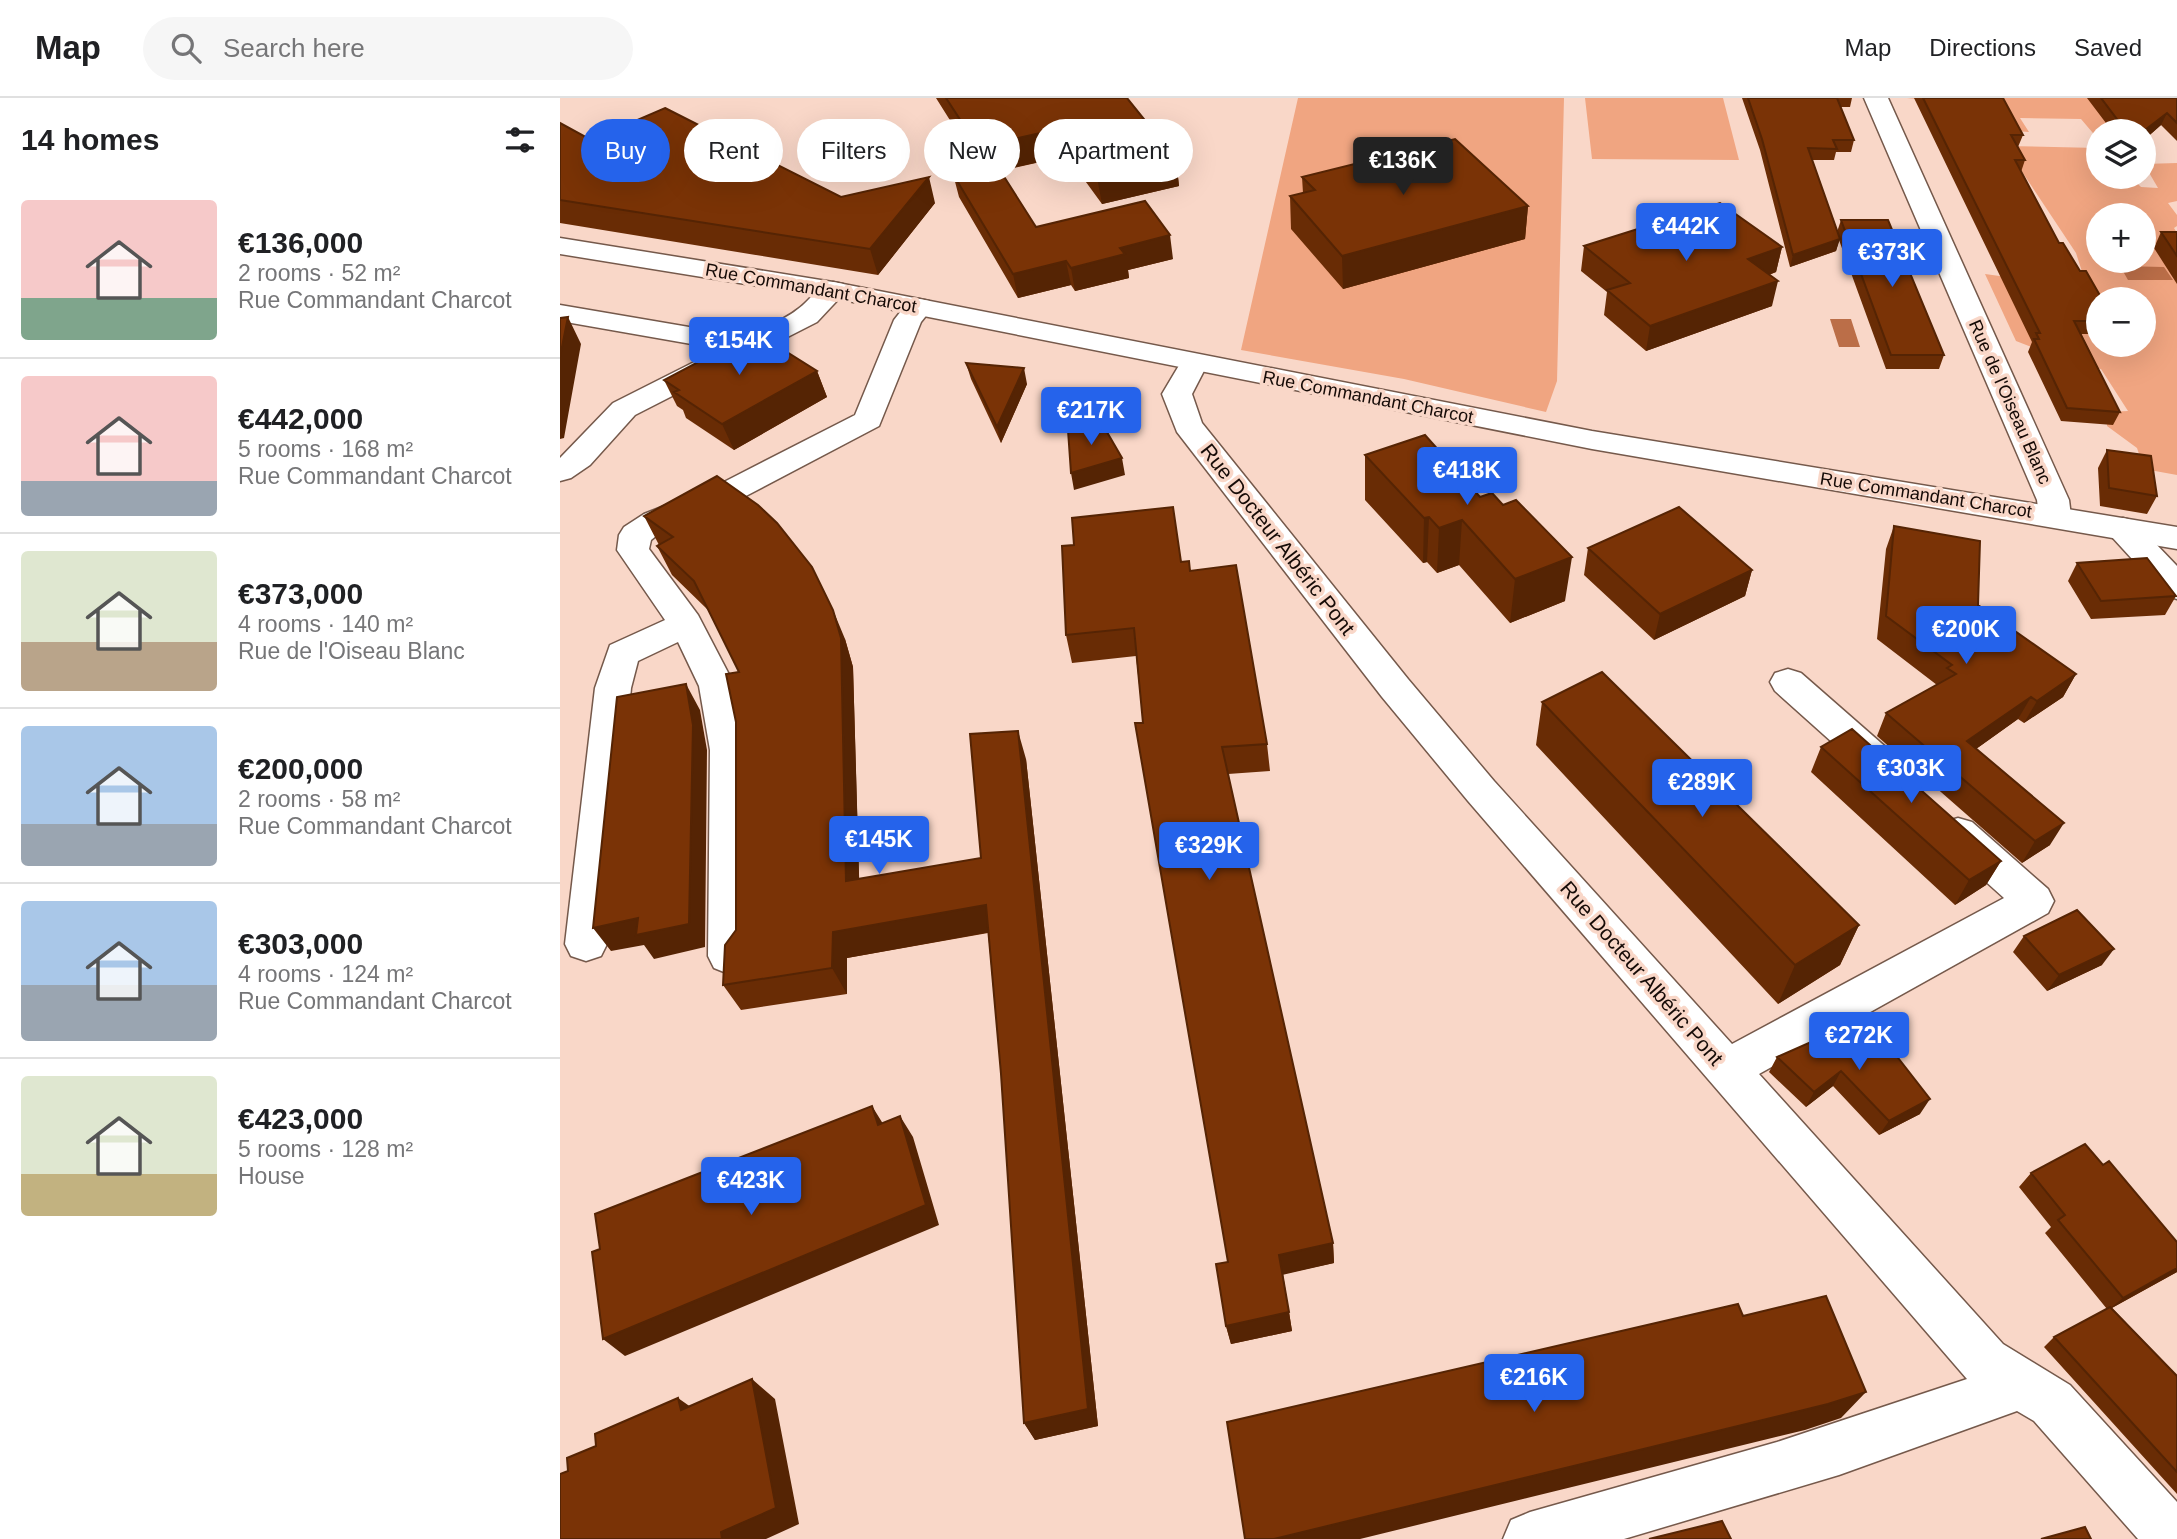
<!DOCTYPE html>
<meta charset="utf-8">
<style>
:root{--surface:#fff;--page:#f6f6f6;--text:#202124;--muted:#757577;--line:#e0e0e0;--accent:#2563eb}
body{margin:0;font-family:Arial,sans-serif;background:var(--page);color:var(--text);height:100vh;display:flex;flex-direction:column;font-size:26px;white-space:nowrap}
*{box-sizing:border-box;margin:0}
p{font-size:23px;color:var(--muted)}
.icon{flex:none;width:38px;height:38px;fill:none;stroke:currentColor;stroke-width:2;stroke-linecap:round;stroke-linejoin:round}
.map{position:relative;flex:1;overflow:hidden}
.side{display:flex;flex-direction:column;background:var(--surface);width:560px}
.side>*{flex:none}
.guide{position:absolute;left:21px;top:21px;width:665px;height:63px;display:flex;gap:14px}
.buttons{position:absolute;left:1526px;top:21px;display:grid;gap:14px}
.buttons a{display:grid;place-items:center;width:70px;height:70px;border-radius:50%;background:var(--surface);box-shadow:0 7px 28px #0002;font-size:35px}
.price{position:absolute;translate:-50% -60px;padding:0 16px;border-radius:7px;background:var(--accent);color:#fff;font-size:23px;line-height:46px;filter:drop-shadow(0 2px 4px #0008)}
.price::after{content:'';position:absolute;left:50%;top:42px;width:21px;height:16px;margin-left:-10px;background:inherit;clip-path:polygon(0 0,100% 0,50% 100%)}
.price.current{background:#222;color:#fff}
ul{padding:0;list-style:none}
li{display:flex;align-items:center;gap:21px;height:175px;padding:0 21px}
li+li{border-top:2px solid var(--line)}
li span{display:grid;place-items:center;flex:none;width:196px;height:140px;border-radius:7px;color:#555}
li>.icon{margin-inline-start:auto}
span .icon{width:84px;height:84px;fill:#fffc;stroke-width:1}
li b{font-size:30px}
h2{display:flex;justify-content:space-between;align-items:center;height:84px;padding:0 21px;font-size:30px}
.pill{padding:0 24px;border-radius:32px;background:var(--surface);box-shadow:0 7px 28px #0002;font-size:24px;line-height:63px}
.pill.current{background:var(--accent);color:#fff}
header{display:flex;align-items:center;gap:42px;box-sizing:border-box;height:98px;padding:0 35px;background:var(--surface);border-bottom:2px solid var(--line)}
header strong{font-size:33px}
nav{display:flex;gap:38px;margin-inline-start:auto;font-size:24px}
.search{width:490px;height:63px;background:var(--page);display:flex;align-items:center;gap:18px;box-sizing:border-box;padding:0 24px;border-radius:38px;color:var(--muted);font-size:26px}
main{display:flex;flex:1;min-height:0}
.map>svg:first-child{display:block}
.green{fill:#f0a581;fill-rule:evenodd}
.water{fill:#bb6e48}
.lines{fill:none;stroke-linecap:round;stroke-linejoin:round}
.minor-casing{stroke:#75594b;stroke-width:3}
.major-casing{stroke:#75594b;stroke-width:3}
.minor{fill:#fff;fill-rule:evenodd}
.major{fill:#fff;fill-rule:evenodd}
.wall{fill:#692c05}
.shaded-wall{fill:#552404}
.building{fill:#7a3306;stroke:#552404;stroke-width:2}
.labels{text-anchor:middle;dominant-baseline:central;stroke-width:7;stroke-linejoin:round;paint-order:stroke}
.far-street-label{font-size:18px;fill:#160b07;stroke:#f9d7c8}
.street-label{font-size:21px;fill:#160b07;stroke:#f9d7c8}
</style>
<header>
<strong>Map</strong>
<div class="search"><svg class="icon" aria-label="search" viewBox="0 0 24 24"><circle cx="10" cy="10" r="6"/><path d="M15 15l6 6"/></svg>Search here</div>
<nav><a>Map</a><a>Directions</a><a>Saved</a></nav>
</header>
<main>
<section class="side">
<h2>14 homes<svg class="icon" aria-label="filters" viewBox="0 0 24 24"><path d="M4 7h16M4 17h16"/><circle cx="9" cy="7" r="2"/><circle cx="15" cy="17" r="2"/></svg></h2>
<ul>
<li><span style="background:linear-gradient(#f6c9c9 70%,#7fa58c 0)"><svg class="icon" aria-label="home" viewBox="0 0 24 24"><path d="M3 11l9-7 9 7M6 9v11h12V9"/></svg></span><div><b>€136,000</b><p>2 rooms · 52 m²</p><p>Rue Commandant Charcot</p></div></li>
<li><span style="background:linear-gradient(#f6c9c9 75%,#9aa5b1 0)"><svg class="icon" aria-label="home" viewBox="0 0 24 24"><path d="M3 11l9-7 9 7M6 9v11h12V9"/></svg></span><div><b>€442,000</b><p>5 rooms · 168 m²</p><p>Rue Commandant Charcot</p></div></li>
<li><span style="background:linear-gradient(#dfe7d0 65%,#b9a48a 0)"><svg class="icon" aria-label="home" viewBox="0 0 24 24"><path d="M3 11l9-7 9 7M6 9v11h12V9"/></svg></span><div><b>€373,000</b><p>4 rooms · 140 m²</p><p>Rue de l'Oiseau Blanc</p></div></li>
<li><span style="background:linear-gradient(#a9c7e8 70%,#9aa5b1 0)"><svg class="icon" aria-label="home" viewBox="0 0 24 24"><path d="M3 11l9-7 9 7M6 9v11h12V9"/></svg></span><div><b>€200,000</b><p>2 rooms · 58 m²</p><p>Rue Commandant Charcot</p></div></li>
<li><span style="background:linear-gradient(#a9c7e8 60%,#9aa5b1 0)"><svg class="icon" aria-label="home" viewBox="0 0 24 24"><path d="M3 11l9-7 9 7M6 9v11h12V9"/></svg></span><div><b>€303,000</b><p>4 rooms · 124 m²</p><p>Rue Commandant Charcot</p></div></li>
<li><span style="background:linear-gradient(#dfe7d0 70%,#c2b280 0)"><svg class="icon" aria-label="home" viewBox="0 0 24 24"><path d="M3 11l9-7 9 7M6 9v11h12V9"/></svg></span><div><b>€423,000</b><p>5 rooms · 128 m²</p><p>House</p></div></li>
</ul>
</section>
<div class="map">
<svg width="1617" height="1441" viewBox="0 0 1617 1441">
<rect width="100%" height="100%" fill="#f9d7c8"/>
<!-- green -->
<path class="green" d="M738,0H1004L997,283L986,314L844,281L681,252Z
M1025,0H1163L1179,62L1032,61Z
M1347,0H1617L1555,33H1538V41L1521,21L1460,20L1469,34L1441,32L1377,3Z
M1445,48L1538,50V79H1571L1581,89L1598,90L1584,66L1617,65V103L1608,105L1617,117V128L1614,130L1617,135V377L1584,371L1577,350L1547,328V314L1568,313L1541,271L1524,269L1456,243L1425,176L1454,180L1490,236H1538V247H1584V201H1538L1526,186L1516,155ZM1538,117H1584V163H1538Z"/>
<!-- water -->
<path class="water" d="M1560,168L1604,169L1613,182H1568Z
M1270,221H1291L1300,249H1279Z"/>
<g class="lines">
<!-- minor casing -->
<g class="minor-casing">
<path id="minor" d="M1304,0H1328L1509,402L1511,418L1506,425L1495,428L1484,425L1479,418L1477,402Z
M273,184L283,186L287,192L257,224L75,317L30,367L11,380L0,383V360L53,305L160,251L0,223V207L170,236C194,231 218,227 238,211C251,202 257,188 273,184Z
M359,201L369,203L373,209L361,224L319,328L184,399L106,430L91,442L89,451L138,517L175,588L188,652L190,858L184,870L169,876L154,870L148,858L150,652L139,588L118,544L78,563L71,590L47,846L41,858L26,863L11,858L5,846L35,590L50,547L105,522L57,452L59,437L64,429L84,416L162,385L295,317L334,222L349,203Z
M634,256L644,259L648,265L632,296L642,325L848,581L934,683L1172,946L1444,800L1384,746L1379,735L1384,724L1398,720L1412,724L1488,791L1494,803L1488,815L1199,976L1443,1246L1510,1287L1617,1404V1441H1578L1474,1323L1457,1313L1279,1377L1064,1441H943L951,1422L970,1414L1217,1344L1407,1281L908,703L822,599L617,334L602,296L624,259Z
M1563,420L1574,423L1617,468V501L1605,497L1552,439L1547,431L1552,423Z
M1228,571L1241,575L1337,659L1343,669L1337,679L1324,683L1311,679L1215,593L1210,584L1215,575Z"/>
</g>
<!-- major casing -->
<g class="major-casing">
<path id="major" d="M0,140L273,184L1032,333L1617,429V451L1032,351L273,200L0,156Z"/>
</g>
<!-- minor -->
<use href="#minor" class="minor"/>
<!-- major -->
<use href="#major" class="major"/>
</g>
<!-- wall -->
<path class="wall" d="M376,0H567L616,61L619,88L542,106L507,58L440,73L476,129L613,161L568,172L569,180L515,193L511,187L458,200L399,99L393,76L420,70Z
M1182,0H1292L1290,9H1280L1294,42L1291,54H1276L1274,62H1252L1277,134L1281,122L1384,257L1379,271H1326L1279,142L1276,153L1230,169L1200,52Z
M1354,0H1443L1463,37L1458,49L1465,62L1461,74L1499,145L1520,173L1538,201V236H1521L1560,314L1553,327L1501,323L1468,254L1472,244Z
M1527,0H1617V43L1601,27L1584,42V33H1552Z
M0,25L31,42L281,99L375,105L318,177L0,125Z
M742,79L968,108L965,141L783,191L731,131L730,98L743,95Z
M1601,134H1617V186L1594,150Z
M1024,148L1222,149L1216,174L1209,177L1212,208L1086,253L1044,217L1047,194L1021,173Z
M406,265L467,286L441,345L411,281Z
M257,273L267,299L174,352L126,320L123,312L117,308L104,282Z
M865,337L1005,503L950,525L899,467L877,475L867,464L863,465L805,402V357Z
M1547,352L1597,398L1587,416L1540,408L1538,370Z
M84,418L285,541L293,569L299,781L421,760L466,661L538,1328L475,1342L464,1325L441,976L428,835L287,860V896L181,912L163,887L176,832L179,574L148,512L112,477L97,448L99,447Z
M1334,428L1418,507L1516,576L1503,599L1464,625L1458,621L1416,651L1490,747L1462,765L1317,638L1326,615L1377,587L1317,541L1326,451Z
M1028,450L1192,472L1185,498L1094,542L1024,477Z
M621,464L630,473L707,646L710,673L668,676L773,1145L774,1165L723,1176L732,1233L671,1246L666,1228L668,1164L583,625L576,558L512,565L506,537Z
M1517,465L1616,498L1605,517L1531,521L1508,483Z
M982,604L1299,827L1280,867L1218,906L976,647Z
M1261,649L1441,763L1426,787L1395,807L1251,674Z
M1464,838L1542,867L1487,893L1453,854Z
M1293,953L1360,1016L1319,1037L1273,988L1246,1009L1209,974L1217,959Z
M1543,1067L1617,1144V1174L1552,1210L1617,1278V1396L1484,1249L1494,1239L1547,1211L1485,1135L1491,1129L1459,1089L1471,1075Z"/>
<!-- shaded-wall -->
<path class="shaded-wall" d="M1607,15L1601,27L1584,42V36L1585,32Z
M502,30L507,58L424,76L418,49Z
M616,61L619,88L542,106L537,79Z
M369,79L375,105L318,177L310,151Z
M968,108L965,141L783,191L782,158Z
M610,137L613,161L568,172L569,180L515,193L511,170L560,150Z
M1280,141L1276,153L1230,169L1233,157Z
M1222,149L1216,174L1183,186L1188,161Z
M506,163L511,187L458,200L453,176Z
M1218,183L1212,208L1086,253L1090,228Z
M8,219L21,246L4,340L0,341V259Z
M464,270L467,286L441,345L437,329Z
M257,273L267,299L174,352L162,326Z
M562,360L565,377L514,392L511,375Z
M869,419L867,464L863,465L864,420Z
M902,422L899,467L877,475L879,430Z
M1012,459L1005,503L950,525L955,481Z
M1192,472L1185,498L1094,542L1100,516Z
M273,512L285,541L293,569L300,810L286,783Z
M1516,576L1503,599L1464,625L1477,603Z
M126,586L140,612L147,652L145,849L94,861L84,847L51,853L33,830L78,820Z
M1471,599L1458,621L1395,666L1407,643Z
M458,633L466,661L538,1328L475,1342L464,1325Z
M1504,725L1490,747L1462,765L1475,743Z
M1441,763L1426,787L1395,807L1409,782Z
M426,807L436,833L287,860V896L272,870L273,834Z
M1299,827L1280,867L1218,906L1235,867Z
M1554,851L1542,867L1487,893L1499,877Z
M1281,973L1273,988L1246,1009L1254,994Z
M1370,1001L1360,1016L1319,1037L1329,1023Z
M312,1008L325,1029L318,1027Z
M340,1018L353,1039L379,1127L65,1258L43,1241Z
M773,1145L774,1165L722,1177L719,1157Z
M1617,1170V1174L1548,1212L1563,1200Z
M729,1214L732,1233L671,1246L666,1228Z
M192,1281L215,1301L239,1426L206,1441H162L161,1434Z
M1306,1294L1281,1320L1245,1332L800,1441H714Z
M118,1300L145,1319L121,1312Z"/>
<!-- building -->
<path class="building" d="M386,0H567L616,61L537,79L502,30L418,49Z
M1188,0H1277L1294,42H1273L1277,51L1248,50L1280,141L1233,157L1202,41Z
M1363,0H1443L1463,37H1451L1465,62H1455L1499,145H1503L1520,173H1526L1542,201H1538V223H1514L1560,314L1507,310L1474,241H1479L1476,235H1480Z
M1541,0H1617V25L1607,15L1585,32L1566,33Z
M105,10L281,99L369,79L310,151L0,102V25L31,42Z
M895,41L968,108L782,158L730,98L755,92L742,79Z
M436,66L476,129L585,103L610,137L560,150L565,156L511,170L506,163L453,176L393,76Z
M1160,105L1222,149L1188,161L1218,183L1090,228L1047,192L1070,185L1024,148Z
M1281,122H1328L1384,257H1331Z
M1601,134H1617V158Z
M8,219L0,259V220Z
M195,234L257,273L162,326L114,294L119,292L104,282Z
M406,265L464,270L437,329Z
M540,322L562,360L511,375L508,332Z
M865,337L920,399L932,395L943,407L956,402L1012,459L955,481L902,422L879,430L869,419L864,420L805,357Z
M1547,352L1591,358L1597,398L1549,390Z
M157,378L198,407L217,425L252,469L273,512L281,540L286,783L421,760L410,636L458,633L528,1311L464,1325L441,976L426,807L273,834L272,870L163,887L165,847L176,832V624L166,576L179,574L134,483L97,448L113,439L84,418Z
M613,409L621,464L629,463L630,473L676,467L707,646L662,649L773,1145L719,1157L729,1214L666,1228L656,1166L668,1164L575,625H583L574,530L506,537L502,448L514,447L512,420Z
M1119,409L1192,472L1100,516L1028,450Z
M1334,428L1420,443L1418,507L1516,576L1477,603L1471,599L1407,643L1504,725L1475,743L1326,615L1396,576L1387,570L1392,567L1326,518Z
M1587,460L1616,498L1541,503L1517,465Z
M1042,574L1299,827L1235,867L982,604Z
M126,586L133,627L129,826L76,837L78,820L33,830L57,599Z
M1292,631L1441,763L1409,782L1261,649Z
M1517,812L1554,851L1499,877L1464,838Z
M1276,933L1293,953L1321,938L1370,1001L1329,1023L1281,973L1254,994L1217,959Z
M312,1008L318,1027L340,1018L366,1107L43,1241L32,1154L40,1151L35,1116Z
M1525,1046L1543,1067L1549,1063L1617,1144V1170L1563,1200L1498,1122L1505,1117L1471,1075Z
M1266,1198L1306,1294L1268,1306L714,1441H685L667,1324L1178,1206L1183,1218Z
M1550,1209L1617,1278V1374L1494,1239Z
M192,1281L216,1410L161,1434L162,1441H0V1376L8,1373L7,1360L36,1348L35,1336L118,1300L121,1312Z
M1162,1423L1171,1441H1089Z
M1525,1429L1531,1441H1481Z"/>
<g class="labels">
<!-- far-street labels -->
<g class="far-street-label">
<text transform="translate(251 190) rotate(10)">Rue Commandant Charcot</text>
<text transform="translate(808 299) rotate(11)">Rue Commandant Charcot</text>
<text transform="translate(1450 304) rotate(66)">Rue de l'Oiseau Blanc</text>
<text transform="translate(1366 397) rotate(9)">Rue Commandant Charcot</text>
</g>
<!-- street labels -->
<g class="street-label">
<text transform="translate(718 441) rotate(52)">Rue Docteur Albéric Pont</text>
<text transform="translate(1082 875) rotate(49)">Rue Docteur Albéric Pont</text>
</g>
</g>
</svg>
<div class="buttons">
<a><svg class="icon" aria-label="layers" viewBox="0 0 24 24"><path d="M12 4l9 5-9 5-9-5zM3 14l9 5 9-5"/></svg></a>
<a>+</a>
<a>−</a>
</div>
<b class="price current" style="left:843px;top:99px">€136K</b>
<b class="price" style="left:1126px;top:165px">€442K</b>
<b class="price" style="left:1332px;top:191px">€373K</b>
<b class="price" style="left:179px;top:279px">€154K</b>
<b class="price" style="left:531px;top:349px">€217K</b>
<b class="price" style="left:907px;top:409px">€418K</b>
<b class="price" style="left:1406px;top:568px">€200K</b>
<b class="price" style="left:1351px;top:707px">€303K</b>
<b class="price" style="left:1142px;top:721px">€289K</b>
<b class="price" style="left:319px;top:778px">€145K</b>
<b class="price" style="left:649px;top:784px">€329K</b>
<b class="price" style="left:1299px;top:974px">€272K</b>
<b class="price" style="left:191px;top:1119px">€423K</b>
<b class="price" style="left:974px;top:1316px">€216K</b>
<div class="guide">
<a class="pill current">Buy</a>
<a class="pill">Rent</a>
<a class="pill">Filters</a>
<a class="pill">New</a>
<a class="pill">Apartment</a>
</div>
</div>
</main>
